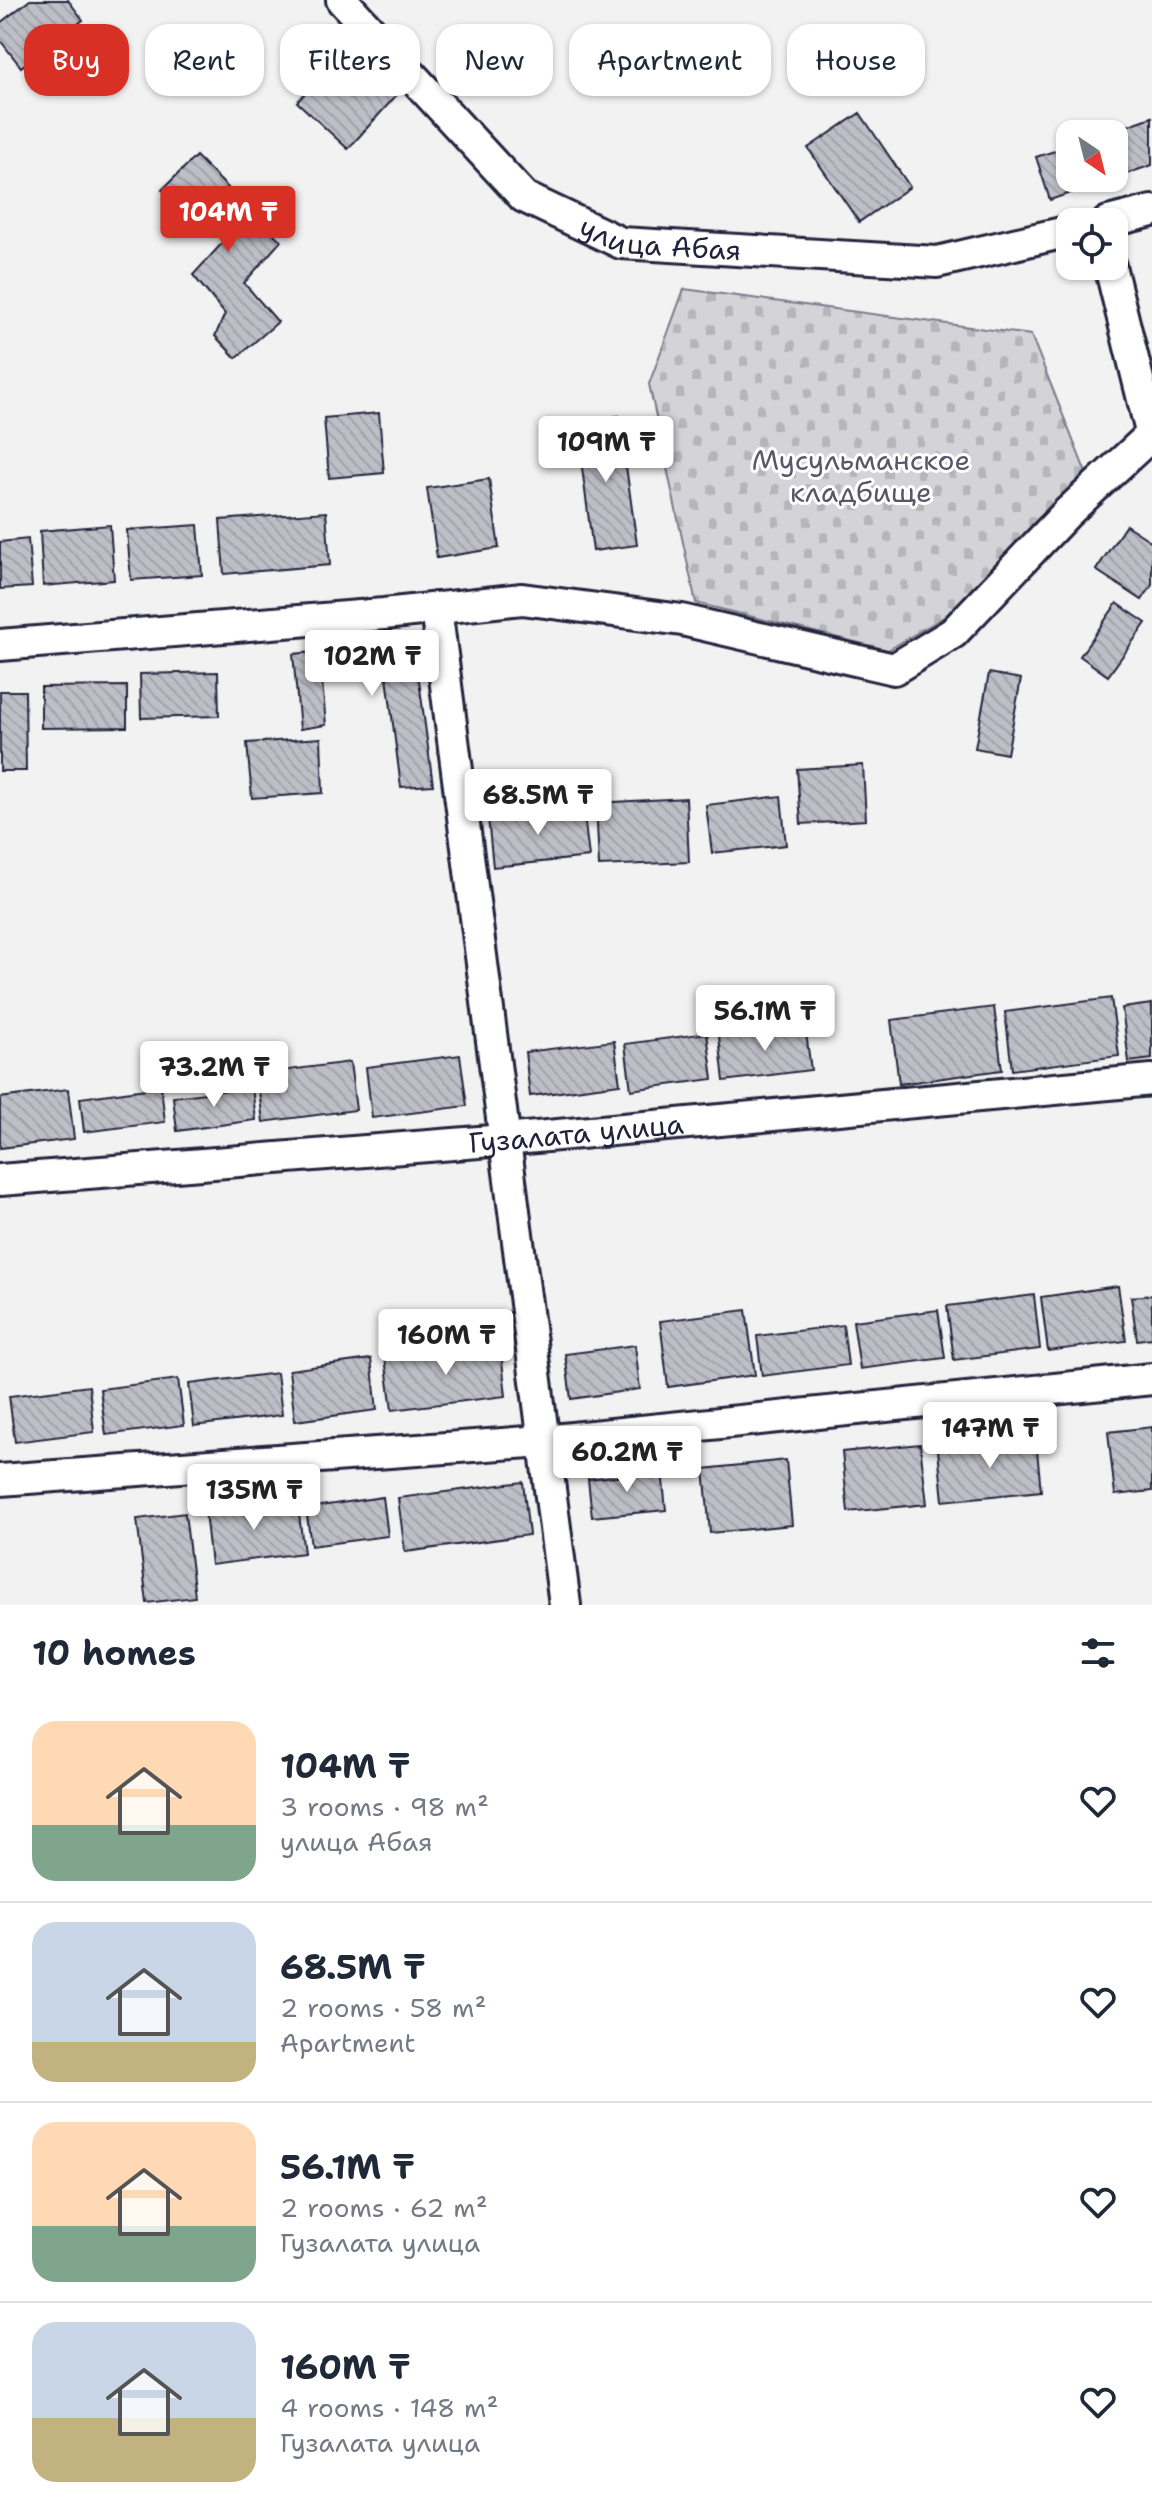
<!DOCTYPE html>
<meta charset="utf-8">
<style>
:root{--surface:#fff;--page:#f6f6f7;--text:#1f2937;--muted:#747a83;--line:#e0e1e3;--accent:#d93025}
body{margin:0;font-family:"Shantell Sans",sans-serif;background:var(--page);color:var(--text);height:100vh;display:flex;flex-direction:column;font-size:30px;white-space:nowrap}
*{box-sizing:border-box;margin:0}
p{font-size:26px;color:var(--muted)}
.icon{flex:none;width:44px;height:44px;fill:none;stroke:currentColor;stroke-width:2;stroke-linecap:round;stroke-linejoin:round}
.map{position:relative;height:1605px;overflow:hidden}
.details{display:flex;flex-direction:column;background:var(--surface);flex:1}
.details>*{flex:none}
.banner{position:absolute;left:24px;top:24px;width:1104px;height:72px;display:flex;gap:16px}
.needle{width:52px;rotate:145deg}
.tools{position:absolute;left:1056px;top:120px;display:grid;gap:16px}
.tools a{display:grid;place-items:center;width:72px;height:72px;border-radius:16px;background:var(--surface);box-shadow:0 2px 6px #0004;font-size:40px}
.price{position:absolute;translate:-50% -68px;padding:0 18px;border-radius:8px;background:#fff;color:#222;font-size:26px;line-height:52px;filter:drop-shadow(0 2px 4px #0008)}
.price::after{content:'';position:absolute;left:50%;top:48px;width:24px;height:18px;margin-left:-12px;background:inherit;clip-path:polygon(0 0,100% 0,50% 100%)}
.price.on{background:var(--accent);color:#fff}
ul{padding:0;list-style:none}
li{display:flex;align-items:center;gap:24px;height:200px;padding:0 32px}
li+li{border-top:2px solid var(--line)}
li span{display:grid;place-items:center;flex:none;width:224px;height:160px;border-radius:24px;color:#555}
li>.icon{margin-inline-start:auto}
span .icon{width:96px;height:96px;fill:#fffc;stroke-width:1}
li b{font-size:34px}
h2{display:flex;justify-content:space-between;align-items:center;height:96px;padding:0 32px;font-size:34px}
.pill{padding:0 28px;border-radius:24px;background:var(--surface);box-shadow:0 2px 6px #0004;font-size:28px;line-height:72px}
.pill.on{background:var(--accent);color:#fff}
.map>svg:first-child{display:block}
.cemetery{fill:url(#cemetery-stones);stroke:#7a7a8a;stroke-width:2}
.building{fill:url(#building-back-hatch);stroke:#22223b;stroke-width:2}
.lines{fill:none;stroke-linecap:round;stroke-linejoin:round}
.minor-casing{stroke:#22223b;stroke-width:36}
.minor{stroke:#fff;stroke-width:30}
.labels{text-anchor:middle;dominant-baseline:central;stroke-width:6;stroke-linejoin:round;paint-order:stroke}
.street-label{font-size:28px;fill:#22223b;stroke:#fff}
.park-label{font-size:28px;fill:#57576a;stroke:#fff}
</style>
<div class="map">
<svg width="1152" height="1605" viewBox="0 0 1152 1605">
<defs>
<pattern id="cemetery-stones" width="16" height="16" patternUnits="userSpaceOnUse" patternTransform="scale(2)"><rect width="16" height="16" fill="#d3d3d8"/><path d="M2 7V4a2 2 0 0 1 4 0v3zM10 15v-3a2 2 0 0 1 4 0v3z" fill="#b5b5ba"/></pattern>
<pattern id="building-back-hatch" width="6" height="6" patternUnits="userSpaceOnUse" patternTransform="scale(2)"><rect width="6" height="6" fill="#bebec6"/><path d="M-1 5l2 2M0 0l6 6M5-1l2 2" fill="none" stroke="#a3a3ab"/></pattern>
</defs>
<rect width="100%" height="100%" fill="#f2f2f3"/>
<filter id="ink" filterUnits="userSpaceOnUse"><feTurbulence type="fractalNoise" baseFrequency=".0125" numOctaves="2"/><feDisplacementMap in="SourceGraphic" scale="16" xChannelSelector="R" yChannelSelector="G"/><feConvolveMatrix kernelMatrix="1 2 1 2 8 2 1 2 1" color-interpolation-filters="sRGB"/></filter>
<g filter="url(#ink)">
<!-- cemetery -->
<path class="cemetery" d="M684,289L1031,335L1088,478L1032,565L888,650L696,603L649,384Z"/>
<!-- building -->
<path class="building" d="M30,0H68L83,20L21,67L0,40V23Z
M350,43L402,89L348,149L297,102Z
M860,113L910,187L859,222L808,148Z
M1152,117V165L1114,178V134H1104Z
M1070,146V178H1114L1050,200L1036,157Z
M196,156L281,241L244,283L278,322L236,358L215,336L225,314L193,275L225,240L162,190Z
M379,413L384,473L329,478L324,418Z
M619,416L637,545L593,551L576,422Z
M489,479L499,548L437,558L427,488Z
M326,512L330,565L224,574L220,520Z
M110,525L114,580L43,586L40,531Z
M198,525L202,575L131,580L127,530Z
M1126,525L1152,542V585L1142,600L1096,570Z
M28,539L32,587L0,589V542Z
M1117,603L1146,623L1108,676L1080,656Z
M414,643L433,785L401,787L387,677L322,681L326,725L300,729L293,654Z
M218,672L219,716L141,718L140,674Z
M989,673L1021,679L1007,754L975,748Z
M127,686V727L41,728V687Z
M0,691H25L26,771H0Z
M321,738L323,793L252,798L247,743Z
M863,765L866,820L801,824L797,769Z
M781,796L786,845L712,853L706,805Z
M686,798L689,862L599,866L596,803Z
M583,807L589,857L493,867L488,818Z
M1111,998L1119,1056L1012,1070L1005,1012Z
M1152,1004V1059L1129,1062L1122,1008Z
M994,1007L1002,1070L899,1084L891,1020Z
M805,1025L811,1070L724,1081L719,1036Z
M707,1033L713,1079L631,1090L625,1044Z
M614,1041L620,1084L530,1096L525,1052Z
M460,1055L467,1106L372,1118L366,1067Z
M350,1062L356,1110L263,1122L257,1074Z
M161,1087L165,1122L84,1132L80,1098Z
M252,1087L256,1120L177,1131L173,1097Z
M68,1089L74,1139L0,1148V1098Z
M1118,1286L1126,1341L1048,1351L1041,1297Z
M1034,1295L1040,1349L954,1360L947,1306Z
M1152,1295V1338L1137,1340L1131,1297Z
M746,1310L755,1375L668,1387L660,1321Z
M938,1310L945,1358L860,1369L853,1321Z
M843,1325L848,1365L762,1376L757,1336Z
M500,1343L506,1396L392,1410L385,1358Z
M635,1345L640,1389L571,1399L565,1354Z
M371,1359L377,1410L295,1421L289,1370Z
M277,1373L282,1415L194,1426L189,1384Z
M178,1379L184,1425L106,1435L100,1389Z
M89,1386L94,1432L15,1442L9,1396Z
M1152,1427V1491L1115,1495L1108,1432Z
M1036,1440L1041,1491L943,1501L938,1450Z
M920,1444L927,1504L848,1512L842,1452Z
M786,1460L792,1525L710,1533L704,1469Z
M662,1471L666,1510L592,1517L588,1479Z
M523,1482L529,1535L405,1552L398,1498Z
M383,1497L388,1536L311,1546L306,1508Z
M297,1499L304,1553L211,1565L205,1512Z
M185,1513L195,1597L147,1603L137,1519Z"/>
<g class="lines">
<!-- minor casing -->
<g class="minor-casing">
<g id="minor">
<path id="s1" d="M342,0L524,197L621,243L937,262L1070,231"/>
<path d="M1108,222L1152,211"/>
<path d="M1110,266L1152,436"/>
<path d="M436,608L565,1605"/>
<path d="M0,645L384,614L522,599L682,620L894,669L953,633L1067,513L1151,435"/>
<path id="s2" d="M0,1180L504,1140L1152,1080"/>
<path d="M0,1480L543,1441L1152,1379"/>
</g>
</g>
<!-- minor -->
<use href="#minor" class="minor"/>
</g>
</g>
<g class="labels">
<!-- street labels -->
<g class="street-label">
<text stroke="none"><textPath href="#s1" startOffset="414">улица Абая</textPath></text>
<text stroke="none"><textPath href="#s2" startOffset="578">Гузалата улица</textPath></text>
</g>
<!-- park labels -->
<g class="park-label">
<text x="861" y="460">Мусульманское<tspan x="861" dy="32">кладбище</tspan></text>
</g>
</g>
</svg>
<div class="tools">
<a><svg class="needle" viewBox="-14 -14 28 28"><path d="M0-13l5 13h-10z" fill="#e53935"/><path d="M0 13l5-13h-10z" fill="#747a83"/></svg></a>
<a><svg class="icon" aria-label="locate" viewBox="0 0 24 24"><circle cx="12" cy="12" r="6"/><path d="M12 2v4M12 18v4M2 12h4M18 12h4"/></svg></a>
</div>
<b class="price on" style="left:228px;top:254px">104M ₸</b>
<b class="price" style="left:606px;top:484px">109M ₸</b>
<b class="price" style="left:372px;top:698px">102M ₸</b>
<b class="price" style="left:538px;top:837px">68.5M ₸</b>
<b class="price" style="left:765px;top:1053px">56.1M ₸</b>
<b class="price" style="left:214px;top:1109px">73.2M ₸</b>
<b class="price" style="left:446px;top:1377px">160M ₸</b>
<b class="price" style="left:990px;top:1470px">147M ₸</b>
<b class="price" style="left:627px;top:1494px">60.2M ₸</b>
<b class="price" style="left:254px;top:1532px">135M ₸</b>
<div class="banner">
<a class="pill on">Buy</a>
<a class="pill">Rent</a>
<a class="pill">Filters</a>
<a class="pill">New</a>
<a class="pill">Apartment</a>
<a class="pill">House</a>
</div>
</div>
<section class="details">
<h2>10 homes<svg class="icon" aria-label="filters" viewBox="0 0 24 24"><path d="M4 7h16M4 17h16"/><circle cx="9" cy="7" r="2"/><circle cx="15" cy="17" r="2"/></svg></h2>
<ul>
<li><span style="background:linear-gradient(#ffd9b3 65%,#7fa58c 0)"><svg class="icon" aria-label="home" viewBox="0 0 24 24"><path d="M3 11l9-7 9 7M6 9v11h12V9"/></svg></span><div><b>104M ₸</b><p>3 rooms · 98 m²</p><p>улица Абая</p></div><svg class="icon" aria-label="heart" viewBox="0 0 24 24"><path d="M12 20l-8-8c-3-5 5-10 8-4 3-6 11-1 8 4z"/></svg></li>
<li><span style="background:linear-gradient(#c9d6e8 75%,#c2b280 0)"><svg class="icon" aria-label="home" viewBox="0 0 24 24"><path d="M3 11l9-7 9 7M6 9v11h12V9"/></svg></span><div><b>68.5M ₸</b><p>2 rooms · 58 m²</p><p>Apartment</p></div><svg class="icon" aria-label="heart" viewBox="0 0 24 24"><path d="M12 20l-8-8c-3-5 5-10 8-4 3-6 11-1 8 4z"/></svg></li>
<li><span style="background:linear-gradient(#ffd9b3 65%,#7fa58c 0)"><svg class="icon" aria-label="home" viewBox="0 0 24 24"><path d="M3 11l9-7 9 7M6 9v11h12V9"/></svg></span><div><b>56.1M ₸</b><p>2 rooms · 62 m²</p><p>Гузалата улица</p></div><svg class="icon" aria-label="heart" viewBox="0 0 24 24"><path d="M12 20l-8-8c-3-5 5-10 8-4 3-6 11-1 8 4z"/></svg></li>
<li><span style="background:linear-gradient(#c9d6e8 60%,#c2b280 0)"><svg class="icon" aria-label="home" viewBox="0 0 24 24"><path d="M3 11l9-7 9 7M6 9v11h12V9"/></svg></span><div><b>160M ₸</b><p>4 rooms · 148 m²</p><p>Гузалата улица</p></div><svg class="icon" aria-label="heart" viewBox="0 0 24 24"><path d="M12 20l-8-8c-3-5 5-10 8-4 3-6 11-1 8 4z"/></svg></li>
</ul>
</section>
